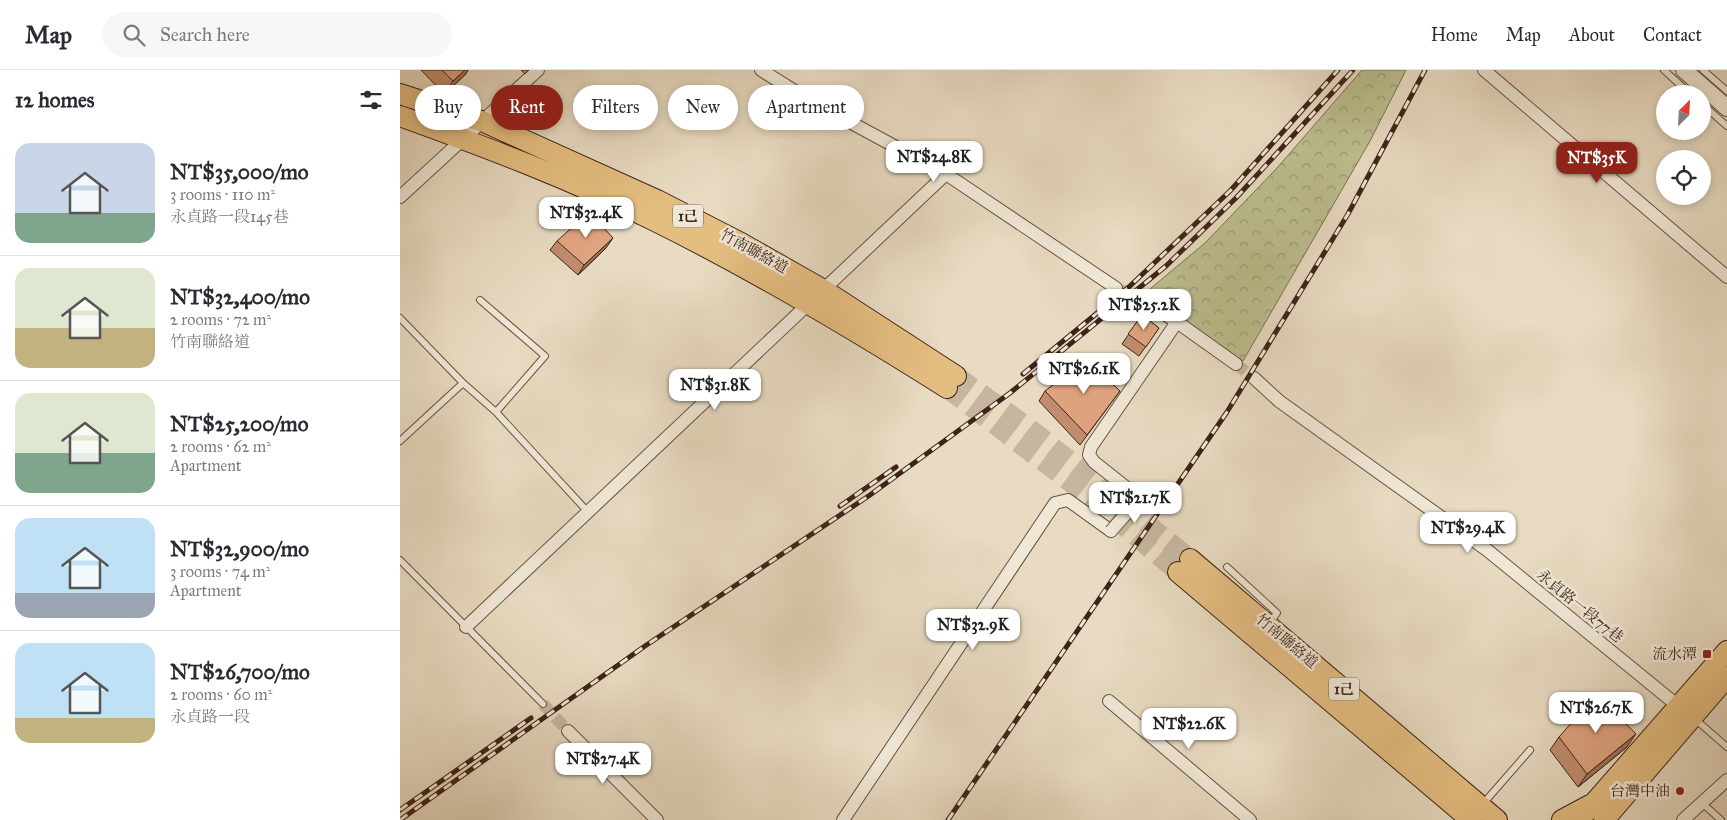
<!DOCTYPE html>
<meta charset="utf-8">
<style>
:root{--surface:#fff;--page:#f7f7f7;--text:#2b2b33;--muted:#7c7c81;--line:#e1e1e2;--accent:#8f2418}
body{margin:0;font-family:"IM FELL Great Primer","Noto Serif TC",serif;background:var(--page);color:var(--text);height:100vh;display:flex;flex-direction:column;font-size:19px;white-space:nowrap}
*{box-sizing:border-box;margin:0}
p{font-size:16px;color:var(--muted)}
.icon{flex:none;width:28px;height:28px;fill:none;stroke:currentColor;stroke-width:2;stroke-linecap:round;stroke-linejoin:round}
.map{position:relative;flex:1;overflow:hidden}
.side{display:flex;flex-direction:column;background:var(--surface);width:400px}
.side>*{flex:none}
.hud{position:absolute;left:15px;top:15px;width:475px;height:45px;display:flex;gap:10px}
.needle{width:32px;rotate:24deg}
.fabs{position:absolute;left:1256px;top:15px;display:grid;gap:10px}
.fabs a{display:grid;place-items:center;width:55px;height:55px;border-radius:50%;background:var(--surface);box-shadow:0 2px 8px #0003;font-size:25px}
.price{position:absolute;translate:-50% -42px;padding:0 11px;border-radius:10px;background:#fff;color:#222;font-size:16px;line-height:32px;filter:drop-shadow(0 1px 2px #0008)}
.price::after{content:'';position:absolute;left:50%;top:30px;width:15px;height:11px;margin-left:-8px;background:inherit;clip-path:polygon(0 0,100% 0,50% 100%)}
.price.selected{background:var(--accent);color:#fff}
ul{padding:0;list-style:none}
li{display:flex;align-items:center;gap:15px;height:125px;padding:0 15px}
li+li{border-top:1px solid var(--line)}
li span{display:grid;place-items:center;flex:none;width:140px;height:100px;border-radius:15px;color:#555}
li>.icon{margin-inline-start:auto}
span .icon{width:60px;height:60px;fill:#fffc;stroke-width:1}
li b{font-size:21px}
h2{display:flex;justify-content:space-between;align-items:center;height:60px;padding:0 15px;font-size:21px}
.chip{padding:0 18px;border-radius:22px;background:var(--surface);box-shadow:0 2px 8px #0003;font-size:18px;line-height:45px}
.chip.selected{background:var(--accent);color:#fff}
header{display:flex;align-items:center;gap:30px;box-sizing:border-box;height:70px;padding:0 25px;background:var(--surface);border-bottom:1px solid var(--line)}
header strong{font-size:24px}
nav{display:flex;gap:28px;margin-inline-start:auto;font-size:18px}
.search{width:350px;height:45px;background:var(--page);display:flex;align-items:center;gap:12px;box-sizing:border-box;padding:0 18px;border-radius:28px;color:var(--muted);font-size:19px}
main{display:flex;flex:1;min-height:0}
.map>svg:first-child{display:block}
.forest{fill:url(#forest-crowns);stroke:#7d7054}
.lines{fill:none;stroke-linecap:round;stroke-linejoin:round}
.minor-tunnel{stroke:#c6b6a0;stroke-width:12;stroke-dasharray:12 6;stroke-linecap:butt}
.primary-tunnel{stroke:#c6b6a0;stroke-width:20;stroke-dasharray:20 10;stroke-linecap:butt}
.service-casing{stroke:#685143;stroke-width:8}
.minor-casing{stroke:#685143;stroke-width:14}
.tertiary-casing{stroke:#685143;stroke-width:18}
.primary-casing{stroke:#3e2319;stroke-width:22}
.service{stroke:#f0e8d7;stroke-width:6}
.minor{stroke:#f0e8d7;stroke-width:12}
.tertiary{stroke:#f0e8d7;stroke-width:16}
.primary{stroke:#e4be81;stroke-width:20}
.rail-casing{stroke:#3e2319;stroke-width:5}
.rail{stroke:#f0e8d7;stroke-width:3;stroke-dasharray:9;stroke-linecap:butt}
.minor-bridge-casing{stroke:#685143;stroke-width:14;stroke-linecap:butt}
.minor-bridge{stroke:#f0e8d7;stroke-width:12}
.wall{fill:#c18d6e;stroke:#3e2319}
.shaded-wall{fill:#9d735a;stroke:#3e2319}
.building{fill:#e0a480;stroke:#3e2319}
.poi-dot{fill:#8f2418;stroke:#f0e8d7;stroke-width:2}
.labels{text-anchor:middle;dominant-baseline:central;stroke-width:5;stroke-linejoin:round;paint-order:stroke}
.shield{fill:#f0e8d7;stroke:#735e52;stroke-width:1}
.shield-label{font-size:14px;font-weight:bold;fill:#3e2319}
.street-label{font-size:15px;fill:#3e2319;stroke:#f0e8d7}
.poi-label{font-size:15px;fill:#3e2319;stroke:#f0e8d7;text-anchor:end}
</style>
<header>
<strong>Map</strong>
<div class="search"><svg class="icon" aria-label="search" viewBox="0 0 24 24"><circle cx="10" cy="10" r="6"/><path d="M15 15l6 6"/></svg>Search here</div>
<nav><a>Home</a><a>Map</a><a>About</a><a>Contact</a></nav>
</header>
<main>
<section class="side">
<h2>12 homes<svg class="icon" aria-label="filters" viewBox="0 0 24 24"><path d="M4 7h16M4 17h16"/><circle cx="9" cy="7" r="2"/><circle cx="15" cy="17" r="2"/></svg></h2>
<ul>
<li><span style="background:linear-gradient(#c9d6e8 70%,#7fa58c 0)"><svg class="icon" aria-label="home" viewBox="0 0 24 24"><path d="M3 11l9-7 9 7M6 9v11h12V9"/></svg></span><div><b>NT$35,000/mo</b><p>3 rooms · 110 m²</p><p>永貞路一段145巷</p></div></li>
<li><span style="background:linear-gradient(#dfe7d0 60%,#c2b280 0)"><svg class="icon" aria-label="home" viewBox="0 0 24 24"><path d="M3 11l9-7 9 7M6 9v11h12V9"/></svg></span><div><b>NT$32,400/mo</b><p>2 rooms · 72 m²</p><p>竹南聯絡道</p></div></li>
<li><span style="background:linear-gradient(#dfe7d0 60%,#7fa58c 0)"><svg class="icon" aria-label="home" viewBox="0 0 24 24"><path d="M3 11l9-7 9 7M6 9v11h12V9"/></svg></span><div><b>NT$25,200/mo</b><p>2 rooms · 62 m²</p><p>Apartment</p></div></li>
<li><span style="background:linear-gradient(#bfe0f5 75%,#9aa5b1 0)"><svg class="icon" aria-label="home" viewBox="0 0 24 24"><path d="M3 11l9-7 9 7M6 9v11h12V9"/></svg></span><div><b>NT$32,900/mo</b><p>3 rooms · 74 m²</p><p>Apartment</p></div></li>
<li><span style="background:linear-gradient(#bfe0f5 75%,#c2b280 0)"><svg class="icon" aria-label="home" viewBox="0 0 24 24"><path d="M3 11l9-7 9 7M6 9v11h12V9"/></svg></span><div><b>NT$26,700/mo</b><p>2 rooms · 60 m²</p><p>永貞路一段</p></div></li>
</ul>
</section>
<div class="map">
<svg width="1327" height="750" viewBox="0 0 1327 750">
<defs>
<pattern id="forest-crowns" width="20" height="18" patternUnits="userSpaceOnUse" patternTransform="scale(1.25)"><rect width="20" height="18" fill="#bcbe8f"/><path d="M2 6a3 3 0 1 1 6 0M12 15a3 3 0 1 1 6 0" fill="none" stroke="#9a9a74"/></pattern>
</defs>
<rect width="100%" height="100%" fill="#e8dbc2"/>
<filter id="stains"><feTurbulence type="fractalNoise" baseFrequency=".004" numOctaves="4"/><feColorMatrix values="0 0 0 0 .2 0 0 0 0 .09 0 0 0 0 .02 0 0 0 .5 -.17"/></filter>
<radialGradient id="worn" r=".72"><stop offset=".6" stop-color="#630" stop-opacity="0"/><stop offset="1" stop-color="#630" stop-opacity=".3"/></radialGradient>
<!-- forest -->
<path class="forest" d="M962,0H1006L970,71L843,291L744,224L805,173L877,98Z"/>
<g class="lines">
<!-- minor-tunnel -->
<path class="minor-tunnel" d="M716,218L742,230
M836,294L854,308
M143,634L168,661"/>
<!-- primary-tunnel -->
<path class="primary-tunnel" d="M556,306L629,358L790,489
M547,318L690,427L778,502"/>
<!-- service casing -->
<g class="service-casing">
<path id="service" d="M1264,0L1290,24
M1303,0L1327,21
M1302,34L1327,56
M80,230L145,286L96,342
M0,248L63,313L96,342L188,442
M0,371L63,313
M0,490L143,634
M827,497L877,543L869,554
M1295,649L1327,677
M1302,733L1321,750
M1082,735L1130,680"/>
</g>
<!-- minor casing -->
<g class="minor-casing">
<path id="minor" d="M361,0L409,30L546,104L716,218
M1084,0L1327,207
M0,127L138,0
M742,230L777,252L836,294
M854,308L879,331L1087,480L1283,640
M738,430L737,426L694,392L689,385L691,377L777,252
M66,557L546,104
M709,631L850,750
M168,661L257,750
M443,750L655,433L668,430L711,461
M1283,750L1327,710"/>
</g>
<!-- tertiary casing -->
<g class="tertiary-casing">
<path id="tertiary" d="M1284,0L1327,38"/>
</g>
<!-- primary casing -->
<g class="primary-casing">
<path id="primary" d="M0,24L84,52L257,130L341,173L422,219L556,306
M0,46C86,77 173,110 255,151C356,201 452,258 547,318
M790,489L1097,750
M778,502L1071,750
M1162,750L1190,735
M1179,750L1327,581
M1204,750L1327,607"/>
</g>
<!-- service -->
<use href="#service" class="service"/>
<!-- minor -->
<use href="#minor" class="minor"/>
<!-- tertiary -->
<use href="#tertiary" class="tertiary"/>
<!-- primary -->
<use href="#primary" class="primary"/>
<!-- rail casing -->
<g class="rail-casing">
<path id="rail" d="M623,304L730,216L831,120L938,0
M440,436L496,397
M0,740L131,648
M0,750L245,576L470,425L610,323L766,196L836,128L953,0
M548,750L827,342L948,144L1025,0"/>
</g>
<!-- rail -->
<use href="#rail" class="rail"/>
<!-- minor-bridge casing -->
<g class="minor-bridge-casing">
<path id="minor-bridge" d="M711,461L738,430"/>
</g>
<!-- minor-bridge -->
<use href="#minor-bridge" class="minor-bridge"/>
</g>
<!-- wall -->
<path class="wall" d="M21,0H68L65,5L44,24Z
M121,0H129L125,4Z
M157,171L206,178L178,205L150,180Z
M742,245L759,258L739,286L722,274Z
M645,321H720L680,375L639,331Z
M1159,667L1227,677L1178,717L1150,680Z"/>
<!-- shaded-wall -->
<path class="shaded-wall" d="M65,0H68L65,5L44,24L53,11Z
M213,168L206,178L178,205L184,195Z
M1236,664L1227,677L1178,717L1187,704Z"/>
<!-- building -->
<path class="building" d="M42,0H65L53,11Z
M189,142L213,168L184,195L157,171Z
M742,245L759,258L746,277L728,264Z
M686,289L720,321L687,365L645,321Z
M1197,624L1236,664L1187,704L1159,667Z"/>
<!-- markers -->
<g class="poi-dot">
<rect x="1302" y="579" width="10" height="10" rx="2.5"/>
<circle cx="1280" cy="721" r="5"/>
</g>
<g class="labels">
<!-- shield labels -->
<g class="shield">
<rect x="273" y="134.5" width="30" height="23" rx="4"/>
<rect x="929" y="607.5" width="30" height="23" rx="4"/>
</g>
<g class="shield-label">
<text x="288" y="146">1己</text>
<text x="944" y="619">1己</text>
</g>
<!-- street labels -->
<g class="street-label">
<text transform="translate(354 181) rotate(29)">竹南聯絡道</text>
<text transform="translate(1180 536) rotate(39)">永貞路一段77巷</text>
<text transform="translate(887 571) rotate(40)">竹南聯絡道</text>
</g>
<!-- poi labels -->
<g class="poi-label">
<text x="1297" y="584">流水潭</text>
<text x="1270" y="721">台灣中油</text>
</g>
</g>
<rect width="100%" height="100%" filter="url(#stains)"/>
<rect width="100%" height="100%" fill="url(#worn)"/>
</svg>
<div class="fabs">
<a><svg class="needle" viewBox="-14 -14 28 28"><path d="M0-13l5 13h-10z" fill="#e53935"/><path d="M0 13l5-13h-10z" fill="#7c7c81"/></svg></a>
<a><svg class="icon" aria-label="locate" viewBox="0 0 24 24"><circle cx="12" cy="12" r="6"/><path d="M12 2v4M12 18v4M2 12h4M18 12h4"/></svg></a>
</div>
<b class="price" style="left:534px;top:113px">NT$24.8K</b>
<b class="price selected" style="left:1197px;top:114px">NT$35K</b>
<b class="price" style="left:186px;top:169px">NT$32.4K</b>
<b class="price" style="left:744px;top:261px">NT$25.2K</b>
<b class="price" style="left:684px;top:325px">NT$26.1K</b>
<b class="price" style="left:315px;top:341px">NT$31.8K</b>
<b class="price" style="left:735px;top:454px">NT$21.7K</b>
<b class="price" style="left:1068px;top:484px">NT$29.4K</b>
<b class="price" style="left:573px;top:581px">NT$32.9K</b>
<b class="price" style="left:1196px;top:664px">NT$26.7K</b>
<b class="price" style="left:789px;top:680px">NT$22.6K</b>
<b class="price" style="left:203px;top:715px">NT$27.4K</b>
<div class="hud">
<a class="chip">Buy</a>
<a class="chip selected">Rent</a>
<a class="chip">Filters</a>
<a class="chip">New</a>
<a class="chip">Apartment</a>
</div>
</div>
</main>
